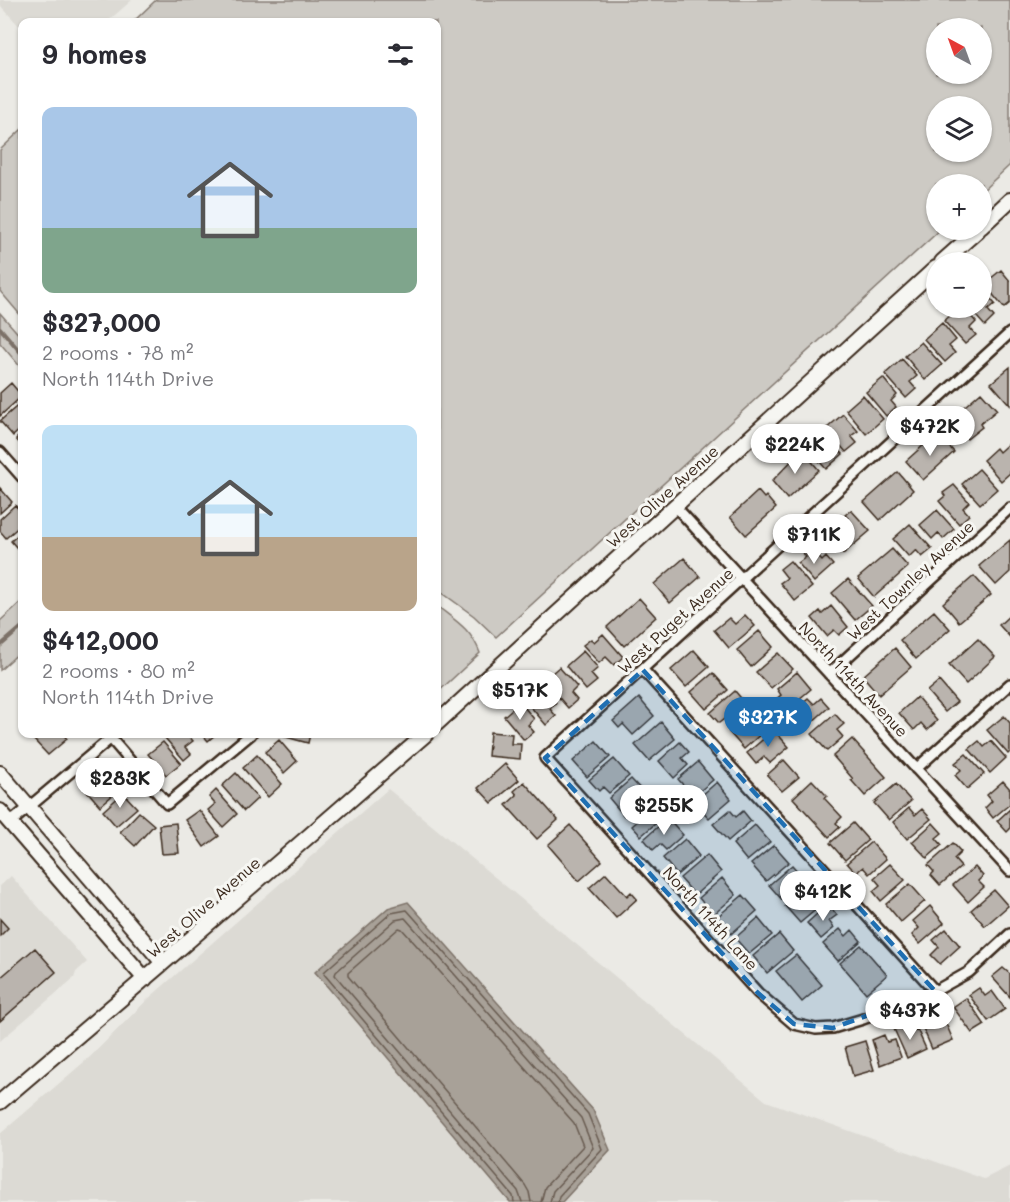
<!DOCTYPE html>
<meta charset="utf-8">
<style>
:root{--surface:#fff;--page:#f2f2f3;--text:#2b2b33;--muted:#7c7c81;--accent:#1f6fb2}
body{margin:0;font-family:Mali,sans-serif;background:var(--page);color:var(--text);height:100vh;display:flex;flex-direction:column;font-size:22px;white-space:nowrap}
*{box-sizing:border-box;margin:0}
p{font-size:20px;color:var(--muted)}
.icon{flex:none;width:33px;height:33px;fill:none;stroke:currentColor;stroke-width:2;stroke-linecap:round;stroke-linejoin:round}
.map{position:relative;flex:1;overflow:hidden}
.details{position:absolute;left:18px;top:18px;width:423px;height:720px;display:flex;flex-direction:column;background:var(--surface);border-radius:12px;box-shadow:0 2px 4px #0004}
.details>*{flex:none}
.needle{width:39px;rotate:319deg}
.fabs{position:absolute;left:926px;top:18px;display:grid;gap:12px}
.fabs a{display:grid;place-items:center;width:66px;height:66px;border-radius:50%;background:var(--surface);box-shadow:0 2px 4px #0004;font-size:30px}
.price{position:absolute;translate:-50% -51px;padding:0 14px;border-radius:21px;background:#fff;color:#222;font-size:20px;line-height:39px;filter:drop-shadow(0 2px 3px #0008)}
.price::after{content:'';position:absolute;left:50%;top:36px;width:18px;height:14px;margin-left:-9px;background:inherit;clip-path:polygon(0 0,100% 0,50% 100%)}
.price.current{background:var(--accent);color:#fff}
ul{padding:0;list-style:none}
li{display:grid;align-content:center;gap:12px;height:318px;padding:0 24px}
li span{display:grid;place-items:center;height:186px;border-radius:12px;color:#555}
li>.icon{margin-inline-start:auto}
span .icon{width:108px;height:108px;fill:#fffc;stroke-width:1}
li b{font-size:26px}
h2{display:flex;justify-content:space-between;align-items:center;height:72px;padding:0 24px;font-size:26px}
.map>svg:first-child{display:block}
.built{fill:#dcdad4}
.green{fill:#cdcac4;stroke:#847a71;stroke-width:1.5;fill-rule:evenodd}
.water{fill:#a8a198;stroke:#7c7167;stroke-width:1.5}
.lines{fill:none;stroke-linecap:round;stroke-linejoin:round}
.shore{stroke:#675a4f;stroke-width:1.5}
.stream{stroke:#7c7167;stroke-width:4}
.building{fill:#bab4ae;stroke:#3b2a1e;stroke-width:1.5}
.street-casing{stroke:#3b2a1e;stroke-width:14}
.secondary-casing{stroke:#3b2a1e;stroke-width:18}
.street{stroke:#f6f6f2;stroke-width:9}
.secondary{stroke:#f6f6f2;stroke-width:14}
.marked{fill:#1f6fb2;fill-opacity:0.2;stroke:#1f6fb2;stroke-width:4.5;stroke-dasharray:12 8;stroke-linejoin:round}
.labels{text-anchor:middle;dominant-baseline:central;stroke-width:6;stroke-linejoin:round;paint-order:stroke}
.street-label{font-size:16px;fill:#3b2a1e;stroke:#f6f6f2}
</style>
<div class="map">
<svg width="1010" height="1202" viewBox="0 0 1010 1202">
<rect width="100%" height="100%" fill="#ebeae5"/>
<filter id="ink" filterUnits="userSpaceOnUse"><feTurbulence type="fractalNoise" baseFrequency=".0167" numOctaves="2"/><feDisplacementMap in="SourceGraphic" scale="12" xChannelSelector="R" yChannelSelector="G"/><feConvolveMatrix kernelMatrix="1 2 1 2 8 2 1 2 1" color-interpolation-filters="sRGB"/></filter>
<g filter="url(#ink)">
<!-- built -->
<path class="built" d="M0,0H132L107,22H22V29L0,5Z
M388,789L766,1101L984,1179L1010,1166V1202H0V1134L91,1056L148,999Z
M11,876L87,962L76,972L74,978L0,1041V886Z"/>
<!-- green -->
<path class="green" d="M156,0H1010V165L981,192V184H936V230H940L496,637L474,616L437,589L436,22H133ZM981,28V74H936V28ZM981,106V152H936V106Z
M22,129V317L0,291V150Z
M0,313L22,338V369L0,343Z
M22,601V650L0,670V621Z
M437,606C456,621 471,629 480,653L437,693Z"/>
<!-- water -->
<path class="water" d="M408,902L593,1110L610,1150L562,1202H510L315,972L388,908Z"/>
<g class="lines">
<!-- shore -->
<path class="shore" d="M514,1202L513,1196L324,974L325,971L391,913L407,910L588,1114L602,1149L559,1196L558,1202
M522,1202L518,1191L335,975L336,972L395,920L405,918L581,1118L593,1148L553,1191L550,1202
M531,1202L529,1192L525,1185L348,976V973L399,928L402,929L574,1123L583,1146L545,1187L541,1202"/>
<!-- stream -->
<path class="stream" d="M0,328L22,354
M0,646L22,627"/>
</g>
<!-- building -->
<path class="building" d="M1001,270L1010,281V303L1004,308L984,284Z
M982,289L995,304L988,310L994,317L985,326L969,308H981Z
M959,308H964L976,322L970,328L976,335L965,344L944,321Z
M942,323L956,340L949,346L955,353L945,362L924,339Z
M921,342L942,365L925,380L905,356Z
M902,359L917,376L910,382L916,389L906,398L885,374Z
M1010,367V405L991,383Z
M883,378L897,395L891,401L896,407L886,416L866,392Z
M11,383L22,396L0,416V393Z
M981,392L997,410L980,424L982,427L967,439L950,419Z
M863,395L883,419L866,434L846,410Z
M22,402V428L13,436L0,421Z
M843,414L858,431L851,436L857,443L846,452L826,429Z
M823,432L843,454L826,469L806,446Z
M22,433V446L16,439Z
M937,433L954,452L923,480L906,461Z
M1010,442V473L1001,481L983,460L996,448L999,452Z
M802,450L819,470L787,499L772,481Z
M979,469L997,489L980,504L962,484Z
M898,472L913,490L880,520L864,502Z
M954,485L969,502L963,508L969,515L959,524L939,501L945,496L943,493Z
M0,488L12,502L0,513Z
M758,491L764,498L766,496L776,508L746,535L730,517Z
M15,505L22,513V524L6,538L0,531V519Z
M851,510L870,531L843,554L827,536L848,518L845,515Z
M937,510L954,529L943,539L938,533L932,539L920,525Z
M910,524L932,549L922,557L916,550L909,557L893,539Z
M22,531V554L11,541Z
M1010,540V572L996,585L979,566Z
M810,547L822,561L826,557L833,565L814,582L798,563L806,557L803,553Z
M892,549L908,567L874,597L858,578Z
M684,558L700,577L670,603L654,584Z
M790,561L812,587L795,601L780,583L787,578L780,569Z
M974,576L991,595L959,622L943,603Z
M848,579L872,606L855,620L832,593Z
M639,598L656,617L624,646L607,627Z
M831,606L848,627L839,635L834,630L827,636L812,618L820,611L822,614Z
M934,611L950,629L916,659L900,640Z
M745,615L755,626L729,648L714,630L729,618L735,624Z
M1010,615V637L999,625Z
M759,631L773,647L751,667L737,650Z
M603,634L623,657L614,665L606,657L599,663L583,645L591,639L594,642Z
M978,639L995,657L966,684L949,665Z
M895,648L911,667L879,695L863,676Z
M694,650L709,667L686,687L671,670Z
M583,651L598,668L591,674L597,681L586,690L566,666Z
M778,653L793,669L771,688L756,672Z
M559,667L577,687L571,693L577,700L568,708L547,684L555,677L552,673Z
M797,672L811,689L785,711L775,700L781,695L777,689Z
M713,673L728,690L706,709L691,692Z
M939,681L957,702L945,712L927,691Z
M542,685L556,703L550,709L556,716L546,725L525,700Z
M735,691L750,709L734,723L728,716L719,723L710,713Z
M917,697L937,721L927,730L921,723L914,730L899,713Z
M639,698L654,716L633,735L623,724L619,728L613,721Z
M808,698L814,704L821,698L829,707L801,732L787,716Z
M520,702L534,719L528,725L534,732L524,740L504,716Z
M835,714L844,724L837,730L843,737L827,751L812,734Z
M747,716L762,733L744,749L729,732Z
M1004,716L1010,723V752L1008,754L987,730Z
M661,722L675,739L649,761L635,745Z
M774,730L789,747L770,763L764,757L756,764L747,753Z
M490,732L512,734L511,744H521L520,759L488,756Z
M42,734H63L67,739L48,755L34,740Z
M170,734H187L193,741L185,747L191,754L184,760L165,738Z
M202,734H216L208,741Z
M282,734H310L308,743L282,736Z
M852,739L886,777L865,796L851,780L853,779L833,756Z
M279,740L297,761L284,773L265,752Z
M596,741L610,757L587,777L573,761Z
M979,741L984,747L991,741L1006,758L990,773L969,749Z
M163,742L181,763L166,775L148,754Z
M680,742L689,752L682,758L688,765L674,778L659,761Z
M966,754L984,774L967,789L955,775L961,770L955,763Z
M257,755L282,784L268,797L243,768Z
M614,759L629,776L609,793L603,787L599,791L589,780Z
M784,760L799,777L782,791L767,775Z
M698,762L713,780L687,802L678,791L684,786L678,779Z
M505,764L519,780L492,803L478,788Z
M108,773L121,788L100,806L87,791Z
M236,773L258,798L244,811L222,786Z
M631,779L647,796L624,816L609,798Z
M812,780L827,796L824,798L842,817L836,823L840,827L829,837L793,798Z
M1003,781L1010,789V804L993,818L985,808L992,801L987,795Z
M524,782L558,820L537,839L506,805L517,795L514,791Z
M717,782L731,799L709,818L694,802Z
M896,784L911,801L889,820L874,803Z
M216,790L237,814L223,827L208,810L215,804L209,797Z
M123,793L137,808L116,826L103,811Z
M648,801L662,818L641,836L632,826L640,819L634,812Z
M909,808L915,815L922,809L931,819L907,839L893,822Z
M1010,809V829L1007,832L997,821Z
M199,810L219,836L204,847L185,820Z
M730,810L736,817L743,811L751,821L728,841L713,824Z
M139,812L154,825L135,846L120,832Z
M668,818L683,835L666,850L660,844L653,850L644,839Z
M176,823L179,853L162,854L159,825Z
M853,823L868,840L845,860L830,843Z
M933,823L942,833L936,838L942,845L927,858L912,842Z
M570,825L602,861L579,881L548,845Z
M755,825L770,842L747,861L733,844Z
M685,839L699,856L677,875L663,858Z
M871,842L886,859L869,874L863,867L856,873L847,863Z
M953,843L961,852L954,859L961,867L940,885L931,875L934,872L928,865Z
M774,845L789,862L766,881L751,864Z
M707,855L721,872L695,895L680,878Z
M890,864L905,880L881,901L873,891L880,885L874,878Z
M792,865L807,882L784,902L769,885Z
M975,867L983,876L978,881L984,887L968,902L953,885Z
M606,873L627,896L631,892L637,899L616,918L589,888Z
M722,878L736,895L713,915L699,898Z
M810,884L819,894L812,900L819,907L800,923L785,906Z
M910,884L925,901L901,922L886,904Z
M994,890L1008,906L985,926L971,910Z
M743,895L757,911L731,934L717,917Z
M828,904L837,915L829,921L834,928L821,939L807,923Z
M930,906L944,923L920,944L912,935L919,928L913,921Z
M758,918L772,935L749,954L735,938Z
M0,919L8,928L0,936Z
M840,929L846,936L852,930L861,941L838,961L823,944Z
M946,929L960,946L940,964L931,955L939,947L933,940Z
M779,934L793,951L767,973L753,956Z
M861,945L887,975L866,993L840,963Z
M35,948L56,972L0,1021V978Z
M796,955L822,985L802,1002L776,971Z
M1003,968L1010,974V997L992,977Z
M979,988L985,996L992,991L1005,1009L988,1021L969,995Z
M966,998L985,1025L972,1033L953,1007Z
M933,1014L936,1023L944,1019L953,1040L932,1049L919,1019Z
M906,1024L910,1032L917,1029L926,1049L907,1058L894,1029Z
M884,1035L887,1042L895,1040L901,1057L880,1065L872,1040Z
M865,1041L874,1070L853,1076L845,1047Z"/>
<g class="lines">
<!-- street casing -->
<g class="street-casing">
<path id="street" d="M1010,333L545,758L758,993L794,1024L816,1029L833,1028L863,1019L935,991L953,981L969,972L1010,934
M0,452L22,477
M676,507L1010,871
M643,670L935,991
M829,674L1010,508
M107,734L167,804L251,734
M916,769L1010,684
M10,823L111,738"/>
</g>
<!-- secondary casing -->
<g class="secondary-casing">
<path id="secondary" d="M981,227L1010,200
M942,262L978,230
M436,724L936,268
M0,773L163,963
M0,811L145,979
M0,1102L163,963L426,734"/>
</g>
<!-- street -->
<use href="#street" class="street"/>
<!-- secondary -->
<use href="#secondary" class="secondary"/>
</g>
</g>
<!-- marked area -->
<path class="marked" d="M643,670L935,991L833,1028L794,1024L758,993L545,758Z"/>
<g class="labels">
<!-- street labels -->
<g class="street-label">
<text transform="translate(662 496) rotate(-42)">West Olive Avenue</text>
<text transform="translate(910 580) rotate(-43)">West Townley Avenue</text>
<text transform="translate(675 620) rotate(-42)">West Puget Avenue</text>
<text transform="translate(854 679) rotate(47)">North 114th Avenue</text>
<text transform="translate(203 907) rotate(-41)">West Olive Avenue</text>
<text transform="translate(711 918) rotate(48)">North 114th Lane</text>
</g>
</g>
</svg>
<div class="fabs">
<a><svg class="needle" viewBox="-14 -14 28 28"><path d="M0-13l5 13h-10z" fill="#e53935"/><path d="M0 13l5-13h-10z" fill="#7c7c81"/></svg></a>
<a><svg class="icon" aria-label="layers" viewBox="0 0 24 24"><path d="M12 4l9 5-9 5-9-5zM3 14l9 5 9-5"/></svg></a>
<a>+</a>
<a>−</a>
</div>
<b class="price" style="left:930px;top:457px">$472K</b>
<b class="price" style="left:795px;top:475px">$224K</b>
<b class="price" style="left:814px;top:565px">$711K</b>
<b class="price" style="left:520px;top:721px">$517K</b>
<b class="price current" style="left:768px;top:748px">$327K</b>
<b class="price" style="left:120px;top:809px">$283K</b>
<b class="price" style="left:664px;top:836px">$255K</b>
<b class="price" style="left:823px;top:922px">$412K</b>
<b class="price" style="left:910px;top:1041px">$437K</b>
<section class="details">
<h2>9 homes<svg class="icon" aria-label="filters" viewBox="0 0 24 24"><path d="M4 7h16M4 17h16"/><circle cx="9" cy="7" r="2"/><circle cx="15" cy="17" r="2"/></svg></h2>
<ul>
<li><span style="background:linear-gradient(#a9c7e8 65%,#7fa58c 0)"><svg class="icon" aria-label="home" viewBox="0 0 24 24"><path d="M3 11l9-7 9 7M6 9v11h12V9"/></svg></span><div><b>$327,000</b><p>2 rooms · 78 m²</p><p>North 114th Drive</p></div></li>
<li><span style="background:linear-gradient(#bfe0f5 60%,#b9a48a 0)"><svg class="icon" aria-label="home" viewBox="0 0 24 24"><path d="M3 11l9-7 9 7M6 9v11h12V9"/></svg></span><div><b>$412,000</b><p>2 rooms · 80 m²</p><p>North 114th Drive</p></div></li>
</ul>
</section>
</div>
